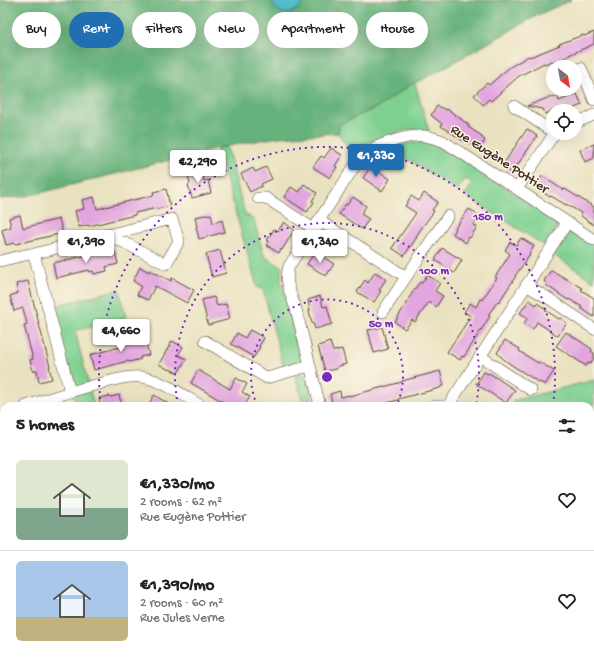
<!DOCTYPE html>
<meta charset="utf-8">
<style>
:root{--surface:#fff;--page:#f2f2f2;--text:#202124;--muted:#757577;--line:#e0e0e0;--accent:#1f6fb2}
body{margin:0;font-family:"Gochi Hand",sans-serif;background:var(--page);color:var(--text);height:100vh;display:flex;flex-direction:column;font-size:15px;white-space:nowrap}
*{box-sizing:border-box;margin:0}
p{font-size:13px;color:var(--muted)}
.icon{flex:none;width:22px;height:22px;fill:none;stroke:currentColor;stroke-width:2;stroke-linecap:round;stroke-linejoin:round}
.map{position:relative;flex:1;overflow:hidden}
.details{position:absolute;left:0px;top:402px;width:594px;height:256px;display:flex;flex-direction:column;background:var(--surface);border-radius:12px 12px 0 0;box-shadow:0 4px 16px #0002}
.details>*{flex:none}
.top-card{position:absolute;left:12px;top:12px;width:570px;height:36px;display:flex;gap:8px}
.needle{width:26px;rotate:149deg}
.tools{position:absolute;left:546px;top:60px;display:grid;gap:8px}
.tools a{display:grid;place-items:center;width:36px;height:36px;border-radius:50%;background:var(--surface);box-shadow:0 4px 16px #0002;font-size:20px}
.price{position:absolute;translate:-50% -34px;padding:0 9px;border-radius:4px;background:#fff;color:#222;font-size:13px;line-height:26px;filter:drop-shadow(0 1px 2px #0008)}
.price::after{content:'';position:absolute;left:50%;top:24px;width:12px;height:9px;margin-left:-6px;background:inherit;clip-path:polygon(0 0,100% 0,50% 100%)}
.price.current{background:var(--accent);color:#fff}
ul{padding:0;list-style:none}
li{display:flex;align-items:center;gap:12px;height:100px;padding:0 16px}
li+li{border-top:1px solid var(--line)}
li span{display:grid;place-items:center;flex:none;width:112px;height:80px;border-radius:6px;color:#555}
li>.icon{margin-inline-start:auto}
span .icon{width:48px;height:48px;fill:#fffc;stroke-width:1}
li b{font-size:17px}
h2{display:flex;justify-content:space-between;align-items:center;height:48px;padding:0 16px;font-size:17px}
.tag{padding:0 14px;border-radius:18px;background:var(--surface);box-shadow:0 4px 16px #0002;font-size:14px;line-height:36px}
.tag.current{background:var(--accent);color:#fff}
.map>svg:first-child{display:block}
.green{fill:#7ed091;stroke:#5c7d58}
.forest{fill:#66b27b;stroke:#506e4c}
.water{fill:#52becb;stroke:#467474}
.building{fill:#e2a5df}
.lines{fill:none;stroke-linecap:round;stroke-linejoin:round}
.street-casing{stroke:#554636;stroke-width:12}
.street{stroke:#fff;stroke-width:11}
.ring{fill:none;stroke:#7b2cbf;stroke-width:2;stroke-dasharray:2 4}
.labels{text-anchor:middle;dominant-baseline:central;stroke-width:3;stroke-linejoin:round;paint-order:stroke}
.street-label{font-size:14px;fill:#3b2a1e;stroke:#fcf5e5}
.centre{fill:#7b2cbf;stroke:#fcf5e5;stroke-width:2}
.ring-label{font-size:12px;text-anchor:middle;font-weight:bold;fill:#7b2cbf;stroke:#fcf5e5;stroke-width:3;stroke-linejoin:round;paint-order:stroke}
</style>
<div class="map">
<svg width="594" height="658" viewBox="0 0 594 658">
<rect width="100%" height="100%" fill="#fcf5e5"/>
<filter id="ink" filterUnits="userSpaceOnUse"><feTurbulence type="fractalNoise" baseFrequency=".025" numOctaves="2"/><feDisplacementMap in="SourceGraphic" scale="8" xChannelSelector="R" yChannelSelector="G"/><feConvolveMatrix kernelMatrix="1 2 1 2 8 2 1 2 1" color-interpolation-filters="sRGB"/></filter>
<filter id="wash" filterUnits="userSpaceOnUse"><feTurbulence type="fractalNoise" baseFrequency=".012" numOctaves="4" result="noise"/><feDisplacementMap in="SourceGraphic" scale="16" xChannelSelector="R" yChannelSelector="G"/><feGaussianBlur stdDeviation="0.9" result="paint"/><feColorMatrix in="noise" values="0 0 0 0 0 0 0 0 0 0 0 0 0 0 0 0 0 1.4 0 .05"/><feComposite in="paint" operator="in"/></filter>
<g filter="url(#wash)">
<rect width="100%" height="100%" fill="#e9e2c0"/>
<!-- green -->
<path class="green" d="M415,83L429,131C424,131 419,129 413,129C403,130 370,140 362,146C358,148 356,151 353,155L338,133L340,124L380,106L410,85Z
M419,142C444,144 470,164 490,178C509,190 528,203 547,215C549,217 553,219 555,222C560,229 549,240 545,246L465,195L473,183L465,179L457,191L391,148L406,144Z
M227,147L245,214L254,220L264,256L282,267L281,272V283L285,292L295,333L302,352V357L298,364L284,369L263,290L257,287L217,148Z
M566,233C577,231 585,239 594,245V281L552,254Z
M119,289L126,318L75,331L94,406H77L48,308Z
M301,373L306,376L314,406H304L295,374Z
M594,380V431L590,427V406H513L512,401Z"/>
<!-- forest -->
<path class="forest" d="M0,0H571L540,14L424,79L410,85L380,106L340,124L338,133L278,137L217,148L40,193L21,197L0,199Z"/>
<!-- water -->
<path class="water" d="M271,0H306C300,8 289,18 279,11C275,8 273,4 271,0Z"/>
<g id="blocks">
<!-- building -->
<path class="building" d="M594,32V44L569,55V56L553,63L552,61L545,64L544,63L519,76L491,101L489,99L483,105L474,95L487,83L489,85L510,67L529,56L530,57L560,45L559,44L583,35L584,36Z
M577,94L582,105L566,111H563L562,107L545,114L543,109H542L527,106L553,96L554,98L557,96L559,101Z
M437,106L446,110L447,109L469,125L468,127L482,136L481,137L485,140L480,148L476,146L475,147L466,141L465,142L441,126L442,124L431,115Z
M527,129L537,136L512,173L502,166Z
M594,144V158L585,162L580,150Z
M331,148L342,155L335,166L337,167L330,178L313,167L321,156L324,158Z
M371,166L390,179L382,191L363,178Z
M266,167L272,179L261,184L262,186L250,192L241,174L253,168L255,172Z
M201,169L204,181L208,180L211,193L192,198L188,185L190,184L187,172Z
M542,176L560,188L564,190L565,189L594,207V225L581,216V213L566,204V205L551,196L550,197L541,191L542,190L536,186Z
M304,184L317,193L312,201L314,202L307,212L284,197L291,187L299,192Z
M166,189L170,206L158,209L157,208L135,213V215L89,226L88,225L79,227L75,211L84,209L82,200L94,197L97,209L154,195L153,192Z
M424,193L438,202L432,210L434,211L416,236L417,237L404,256L392,248L416,213L405,206L411,196L419,201Z
M353,197L366,206L361,214L369,219L362,229L339,214L346,204L347,205Z
M469,209L480,216L474,225L477,227L470,238L469,237L466,243L453,234L456,229L455,228Z
M211,214L213,223L222,220L225,232L199,239L196,227H197L195,217Z
M20,215L23,228L59,219L63,233L16,244L15,243L6,245L2,230L11,227L9,218Z
M284,222L294,230L282,250L281,249L279,253L266,245L269,241L267,240L274,229L278,231Z
M521,238L534,246L529,254L530,255L515,276H516L499,302L498,301L488,315L490,316L464,357L462,356L460,360L447,352L471,316L464,312L470,303L476,307L480,299L482,300L497,278L495,277L510,254L505,250L510,242L516,245Z
M442,248L462,260L454,273L435,260Z
M220,250L226,273L212,277L206,254Z
M115,251L118,264L106,267L107,271L94,274L93,271L90,272L89,270L56,278L53,263L102,252L103,254Z
M315,252L334,264L326,276L307,264Z
M140,267L149,272L150,270L171,281L172,278L194,290L187,303L155,286L148,300L137,295L141,286L133,281Z
M551,270L582,288L581,290L594,298V317L581,308L582,307L569,299L568,300L546,285L547,284L544,281Z
M375,272L386,279L379,290L381,291L374,302L357,292L365,280L368,283Z
M427,275L440,283L435,291L443,296L436,307L429,302L415,322L412,320L405,329L395,322L414,290L420,282L422,283Z
M28,281L50,367H49L52,379L39,382L37,370L33,371L30,360L33,359L24,325L27,324L23,308L14,311L10,296L18,293L16,284Z
M320,296L323,307L327,306L332,324L315,329L313,323H312L309,311L310,310L308,300Z
M214,297L217,306L226,304L230,319L208,325L202,300Z
M529,300L536,305L537,303L546,309L545,310L559,319L560,318L567,323L558,336L537,322L533,329L524,323L528,318L520,313Z
M382,327L388,349L374,353L368,330Z
M250,330L264,338L259,346L260,347L254,357L231,344L237,333L245,338Z
M133,332L136,342L145,339L149,355L140,357L141,359L129,362L128,361L94,370L90,355L124,346L121,336Z
M566,332L592,349L591,351L594,353V358L590,364L588,363L586,366L556,346Z
M505,340L520,349L519,351L538,363L539,362L554,371L545,385L540,382V383L510,364L501,357V356L497,353Z
M172,341L183,347L178,355L186,359L178,373L170,369L169,370L159,364Z
M330,342L333,351L342,349L346,364L336,367L337,369L325,371L318,346Z
M198,370L230,389L236,378L247,384L242,392L250,397L244,406H230L191,383Z
M440,371L444,386L440,387V388L398,399V400L375,406H333L330,394L340,391L341,397L350,395V396L402,382V381Z
M484,372L488,374L489,373L515,390L506,403L476,384Z
M119,395L122,406H100L99,398L110,396L111,397Z
M154,395L172,406H148Z"/>
</g>
</g>
<g filter="url(#ink)">
<use href="#blocks" fill-opacity="0" stroke="#554636" stroke-width="1"/>
<g class="lines">
<!-- street casing -->
<g class="street-casing">
<path id="street" d="M581,68L594,100
M514,106L553,132
M575,123L594,115
M517,189L552,137L556,133
M258,198H266L314,229
M314,229L323,223L406,277
M34,254L70,392
M0,261L29,254H34L107,235L172,219L179,241L166,264L125,243L107,235
M526,285L548,298L594,329
M383,312L406,277L448,216
M205,341L267,378L309,366
M480,356L531,390
M26,406C50,398 74,390 99,384C115,380 131,374 147,378C166,383 185,396 201,406
M320,406L296,309C291,295 284,280 289,266L360,158C370,146 409,134 425,136C431,137 437,139 443,141L517,189L594,240
M435,406H448
M448,406L567,223
M0,427L4,423
M590,488L594,490
M0,500L4,501
M594,538L592,547L594,554
M81,654L86,655L91,658
M195,654L196,658
M244,654L245,658
M432,654L434,658
M525,654L526,658
M62,658L77,654
M206,658L220,654
M283,658L297,654"/>
</g>
<!-- street -->
<use href="#street" class="street"/>
</g>
</g>
<!-- distance rings -->
<g class="ring">
<path d="M257 405A76 76 0 1 1 397 405"/>
<path d="M178 405A152 152 0 1 1 476 405"/>
<path d="M101 405A228 228 0 1 1 553 405"/>
</g>
<g class="labels">
<!-- street labels -->
<g class="street-label">
<text transform="translate(499 160) rotate(33)">Rue Eugène Pottier</text>
</g>
</g>
<circle cx="327" cy="377" r="6" class="centre"/>
<g class="ring-label">
<text x="488" y="220">150 m</text>
<text x="434" y="274">100 m</text>
<text x="381" y="327">50 m</text>
</g>
</svg>
<div class="tools">
<a><svg class="needle" viewBox="-14 -14 28 28"><path d="M0-13l5 13h-10z" fill="#e53935"/><path d="M0 13l5-13h-10z" fill="#757577"/></svg></a>
<a><svg class="icon" aria-label="locate" viewBox="0 0 24 24"><circle cx="12" cy="12" r="6"/><path d="M12 2v4M12 18v4M2 12h4M18 12h4"/></svg></a>
</div>
<b class="price current" style="left:376px;top:178px">€1,330</b>
<b class="price" style="left:198px;top:184px">€2,290</b>
<b class="price" style="left:86px;top:264px">€1,390</b>
<b class="price" style="left:320px;top:264px">€1,340</b>
<b class="price" style="left:121px;top:353px">€4,660</b>
<div class="top-card">
<a class="tag">Buy</a>
<a class="tag current">Rent</a>
<a class="tag">Filters</a>
<a class="tag">New</a>
<a class="tag">Apartment</a>
<a class="tag">House</a>
</div>
<section class="details">
<h2>5 homes<svg class="icon" aria-label="filters" viewBox="0 0 24 24"><path d="M4 7h16M4 17h16"/><circle cx="9" cy="7" r="2"/><circle cx="15" cy="17" r="2"/></svg></h2>
<ul>
<li><span style="background:linear-gradient(#dfe7d0 60%,#7fa58c 0)"><svg class="icon" aria-label="home" viewBox="0 0 24 24"><path d="M3 11l9-7 9 7M6 9v11h12V9"/></svg></span><div><b>€1,330/mo</b><p>2 rooms · 62 m²</p><p>Rue Eugène Pottier</p></div><svg class="icon" aria-label="heart" viewBox="0 0 24 24"><path d="M12 20l-8-8c-3-5 5-10 8-4 3-6 11-1 8 4z"/></svg></li>
<li><span style="background:linear-gradient(#a9c7e8 70%,#c2b280 0)"><svg class="icon" aria-label="home" viewBox="0 0 24 24"><path d="M3 11l9-7 9 7M6 9v11h12V9"/></svg></span><div><b>€1,390/mo</b><p>2 rooms · 60 m²</p><p>Rue Jules Verne</p></div><svg class="icon" aria-label="heart" viewBox="0 0 24 24"><path d="M12 20l-8-8c-3-5 5-10 8-4 3-6 11-1 8 4z"/></svg></li>
</ul>
</section>
</div>
